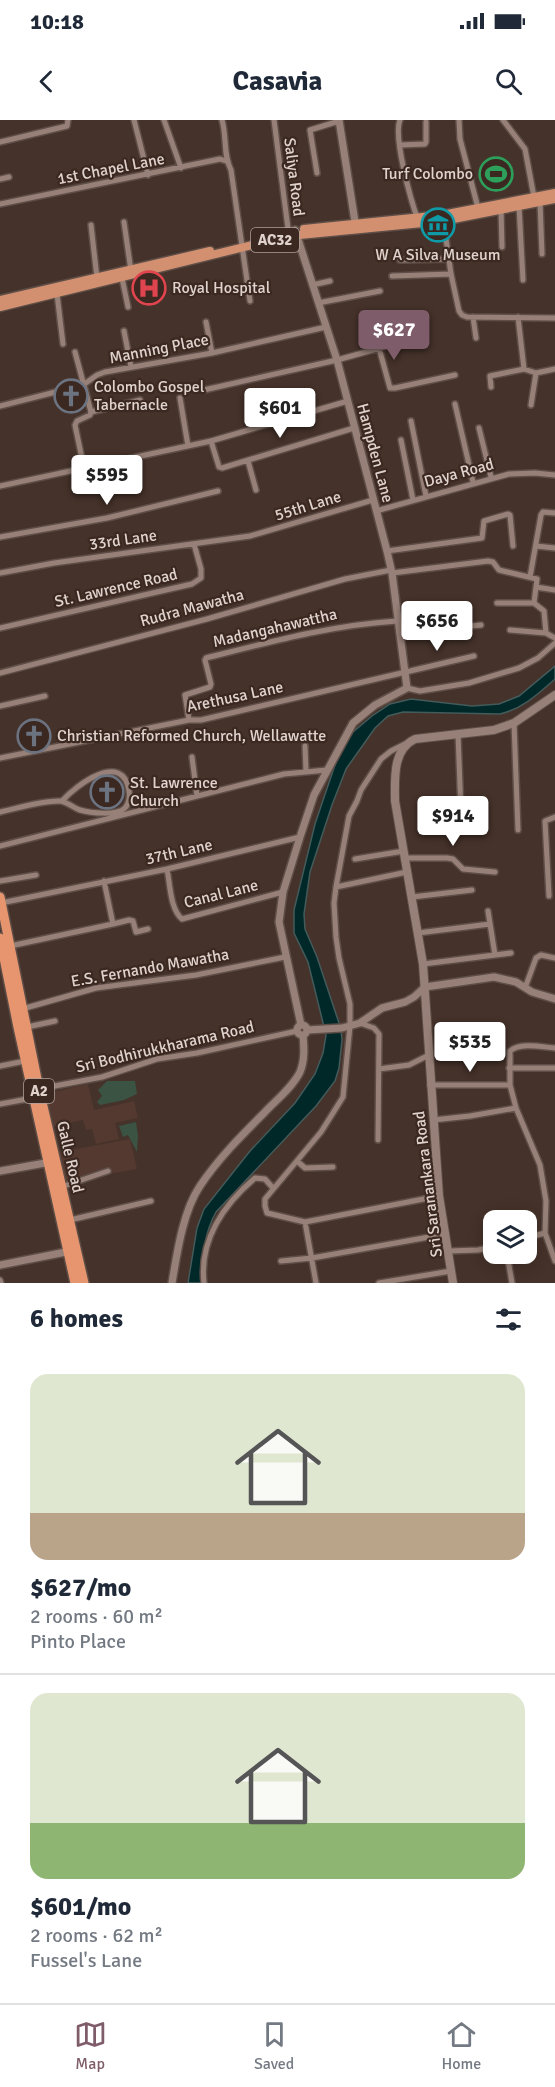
<!DOCTYPE html>
<meta charset="utf-8">
<style>
:root{--surface:#fff;--page:#f2f2f3;--text:#1f2937;--muted:#747a83;--line:#e0e1e3;--accent:#7f5c69}
body{margin:0;font-family:Signika,sans-serif;background:var(--page);color:var(--text);height:100vh;display:flex;flex-direction:column;font-size:22px;white-space:nowrap}
*{box-sizing:border-box;margin:0}
p{font-size:20px;color:var(--muted)}
.icon{flex:none;width:33px;height:33px;fill:none;stroke:currentColor;stroke-width:2;stroke-linecap:round;stroke-linejoin:round}
.map{position:relative;height:1163px;overflow:hidden}
.side{display:flex;flex-direction:column;background:var(--surface);flex:1}
.side>*{flex:none}
.tools{position:absolute;left:483px;top:1090px;display:grid;gap:12px}
.tools a{display:grid;place-items:center;width:54px;height:54px;border-radius:12px;background:var(--surface);box-shadow:0 3px 15px #0003;font-size:30px}
.price{position:absolute;translate:-50% -51px;padding:0 14px;border-radius:6px;background:#fff;color:#222;font-size:20px;line-height:39px;filter:drop-shadow(0 2px 3px #0008)}
.price::after{content:'';position:absolute;left:50%;top:36px;width:18px;height:14px;margin-left:-9px;background:inherit;clip-path:polygon(0 0,100% 0,50% 100%)}
.price.active{background:var(--accent);color:#fff}
ul{padding:0;list-style:none}
li{display:grid;align-content:center;gap:12px;height:318px;padding:0 30px}
li+li{border-top:2px solid var(--line)}
li span{display:grid;place-items:center;height:186px;border-radius:18px;color:#555}
li>.icon{margin-inline-start:auto}
span .icon{width:108px;height:108px;fill:#fffc;stroke-width:1}
li b{font-size:26px}
h2{display:flex;justify-content:space-between;align-items:center;height:72px;padding:0 30px;font-size:26px}
.status{display:flex;justify-content:space-between;align-items:center;height:42px;padding:0 30px;background:var(--surface);direction:ltr}
.status svg{height:16px;fill:currentColor}
header{display:flex;justify-content:space-between;align-items:center;height:78px;padding:0 30px;background:var(--surface);font-size:27px;font-weight:800}
.tab-bar{display:flex;justify-content:space-around;align-items:center;height:84px;border-top:2px solid var(--line);background:var(--surface);font-size:16px;color:var(--muted)}
.tab-bar a{display:grid;justify-items:center;gap:3px}
.tab-bar .active{color:var(--accent)}
.map>svg:first-child{display:block}
.built{fill:#53392f}
.green{fill:#3b5343}
.water{fill:#002829;stroke:#435b5a;stroke-width:1.5}
.lines{fill:none;stroke-linecap:round;stroke-linejoin:round}
.minor-casing{stroke:#5e4e47;stroke-width:8}
.tertiary-casing{stroke:#5e4e47;stroke-width:10}
.secondary-casing{stroke:#5e4e47;stroke-width:10}
.primary-casing{stroke:#5e4e47;stroke-width:11}
.trunk-casing{stroke:#5e4e47;stroke-width:12}
.minor{stroke:#978077;stroke-width:5}
.tertiary{stroke:#978077;stroke-width:7}
.secondary{stroke:#978077;stroke-width:8}
.primary{stroke:#d29070;stroke-width:8}
.trunk{stroke:#e6956e;stroke-width:9}
.labels{text-anchor:middle;dominant-baseline:central;stroke-width:4.5;stroke-linejoin:round;paint-order:stroke}
.shield{fill:#3b2820;stroke:#aea09a;stroke-width:1.5}
.shield-label{font-size:15px;font-weight:bold;fill:#e0d3ce}
.street-label{font-size:16px;fill:#e0d3ce;stroke:#3b2820}
.poi-label{font-size:16px;fill:#e0d3ce;stroke:#3b2820;text-anchor:start}
</style>
<div class="status"><b>10:18</b><svg viewBox="0 0 49 12"><path d="M0 12V9h3v3zM5 12V6h3v6zM10 12V3h3v9zM15 12V0h3v12zM26 1h20v11H26zM47 4h2v5h-2z"/></svg></div>
<header><svg class="icon" aria-label="back" viewBox="0 0 24 24"><path d="M15 5l-7 7 7 7"/></svg>Casavia<svg class="icon" aria-label="search" viewBox="0 0 24 24"><circle cx="10" cy="10" r="6"/><path d="M15 15l6 6"/></svg></header>
<div class="map">
<svg width="555" height="1163" viewBox="0 0 555 1163">
<rect width="100%" height="100%" fill="#45322a"/>
<!-- built -->
<path class="built" d="M88,964L94,990L134,981L138,998L115,1003L119,1019L96,1024L92,1009L86,1010L83,1000L52,1007L44,974Z
M130,1019L137,1049L64,1062L59,1032Z"/>
<!-- green -->
<path class="green" d="M107,961H135L137,974L124,980L100,985L97,982L102,976L98,970Z
M136,1002L138,1016L137,1032L128,1015L123,1017L119,1006Z"/>
<!-- water -->
<path class="water" d="M555,546V559C538,574 522,589 500,594L403,592L388,596L375,608L346,649L332,685L310,752L304,794L305,809L317,837L341,909L342,920L339,948L335,961L316,986L216,1092C204,1113 202,1139 201,1163H188L197,1108L204,1089L250,1031L295,983L315,954L323,933L326,915L308,842L294,813V790L315,704L337,639L347,621L353,612L372,596L390,584L411,579L472,586L499,584L519,576Z"/>
<g class="lines">
<!-- minor casing -->
<g class="minor-casing">
<path id="minor" d="M134,0L148,55
M164,0L181,48
M222,0C227,17 223,35 231,50L250,181
M274,0L289,116
M400,0C393,17 411,81 418,100
M459,0L460,19L478,88
M503,0L525,29L534,77
M0,22L67,6L68,0
M401,25L425,24L426,22V2
M317,53L310,10L339,1
M0,59L9,57
M540,82L542,134
M0,84L220,39L226,41
M519,86L523,160
M501,89L502,127
M443,98L451,154L459,191L462,195L467,197L555,198
M124,102L131,151
M91,105L97,158
M400,140L449,139
M392,156L451,154
M122,158L128,187
M312,165L330,161
M57,174L63,224
M318,183L380,171
M473,197L476,218
M518,197L524,249
M206,202L212,233
M124,211L131,247
M379,228L390,268H395L455,255
M75,232L91,292L90,295L77,301L75,305L84,348
M491,267L490,256L524,249L536,253L555,249
M204,270L337,240L409,220
M180,278L188,326
M455,284L473,362
M531,285L536,253
M0,286L83,265L97,255L105,252L212,233L326,207
M91,292L140,280
M411,301L426,376
M479,308L491,357
M401,320L413,380
M211,321L219,347L222,348L354,308
M248,341L256,370
M0,366L211,321L348,281
M376,391L509,354L535,353L555,355
M0,417L107,398L218,371
M536,426L555,428
M387,431L482,418L484,401L508,394L510,395L513,426
M0,453L54,443L250,416L373,380
M392,453L488,441L493,442L499,450L537,459L534,483L544,491L546,513L555,518
M530,457L541,395L543,392L555,393
M536,467L555,470
M497,483H534
M0,508L192,464L201,458V449L194,424
M510,510L546,513
M399,513L481,505
M0,553L207,499L345,459L391,450
M407,568L420,571L469,563L519,548L538,538L555,523
M0,586L45,576
M189,600L185,575L210,567L211,564L205,540L206,538C270,522 332,505 397,501
M514,603L518,710
M458,614L461,692
M405,624L391,631L381,639L361,670L357,681L349,696L336,767L334,783L336,817L339,838L350,884V906L343,977L321,1012L265,1079V1086L267,1093L305,1102L439,1076
M305,626L306,651
M192,637L197,676
M0,638L189,600H201L474,536
M0,692C19,688 40,681 59,681C67,681 73,688 80,690C90,693 117,696 125,688C129,684 130,676 129,671C123,630 76,665 62,681
M0,726L284,654L327,650
M406,738H447L453,739L463,749L495,752
M355,739L404,731
M167,749C170,763 170,789 182,799L283,772
M0,761L36,755
M336,767L407,752
M549,776L545,701L555,697
M412,777L472,770
M1,783L167,749L300,717
M488,791L495,835
M113,804L129,800L133,801L136,812L148,809
M418,813L490,804
M10,826L113,804L104,761
M423,844L511,833
M525,868L536,838L541,835L555,838
M22,889L96,868L196,855L285,837
M360,903L374,908L379,914L378,1020
M27,907L55,901
M0,946L25,941
M509,948H555
M379,949L409,945L429,935
M430,965H510
M39,969L102,957L157,939L197,933L297,911
M0,984L33,978
M516,988L510,965V931C520,922 542,927 555,928
M433,1000L470,996L516,988L540,1045L546,1081L545,1113L555,1141
M297,1041L305,1048L333,1047
M61,1067L108,1051
M70,1100L151,1081
M305,1102L316,1163
M526,1118L545,1113
M449,1131L478,1130L494,1127
M507,1134L512,1163
M281,1141L312,1138L446,1114
M0,1160L1,1163
M204,1163C199,1120 224,1084 255,1058L265,1059L273,1068
M379,1163L451,1151"/>
</g>
<!-- tertiary casing -->
<g class="tertiary-casing">
<path id="tertiary" d="M339,0L356,108
M295,110L337,240L387,431L392,453L407,568L375,585L353,603L314,675L300,717L283,772L279,802L301,905
M297 910a5 5 0 1 1 10 0a5 5 0 1 1-10 0Z
M307,910L342,908L360,903L382,888L405,882L414,877L425,867L494,857L516,862L532,872L555,879
M0,1051L51,1042
M0,1145L71,1131
M172,1163C177,1133 183,1091 200,1066C218,1039 241,1016 264,993C276,980 292,968 300,952C305,940 304,927 303,915"/>
</g>
<!-- secondary casing -->
<g class="secondary-casing">
<path id="secondary" d="M453,1163L439,1076L423,844L395,681C395,659 392,630 415,619L494,610L514,603L555,575"/>
</g>
<!-- primary casing -->
<g class="primary-casing">
<path id="primary" d="M304,109L442,95L555,73
M0,180L210,131
M0,187L289,116L443,101L555,79"/>
</g>
<!-- trunk casing -->
<g class="trunk-casing">
<path id="trunk" d="M0,777L39,969L84,1163
M0,818L18,907L75,1163"/>
</g>
<!-- minor -->
<use href="#minor" class="minor"/>
<!-- tertiary -->
<use href="#tertiary" class="tertiary"/>
<!-- secondary -->
<use href="#secondary" class="secondary"/>
<!-- primary -->
<use href="#primary" class="primary"/>
<!-- trunk -->
<use href="#trunk" class="trunk"/>
</g>
<!-- icons -->
<defs>
<g id="stadium-ring" transform="scale(1.725)"><circle r="9.5" fill="#3b2820" stroke="#2e9e5b" stroke-width="1.5"/><path d="M0-5a6.5 5 0 1 0 0 10a6.5 5 0 1 0 0-10ZM-3.5-1.8h7v3.6h-7Z" fill="#2e9e5b"/></g>
<g id="museum-ring" transform="scale(1.725)"><circle r="9.5" fill="#3b2820" stroke="#0f9aa8" stroke-width="1.5"/><path d="M0-6L6-3V-2H-6V-3ZM-5-1h2V3h-2ZM-1-1h2V3h-2ZM3-1h2V3H3ZM-6 4H6V6H-6Z" fill="#0f9aa8"/></g>
<g id="hospital-ring" transform="scale(1.725)"><circle r="9.5" fill="#3b2820" stroke="#e0444e" stroke-width="1.5"/><path d="M-5-5h3v3.5h4V-5h3V5h-3V1.5h-4V5h-3Z" fill="#e0444e"/></g>
<g id="church-ring" transform="scale(1.725)"><circle r="9.5" fill="#3b2820" stroke="#6b7280" stroke-width="1.5"/><path d="M-1.2-6h2.4v3.5h3.3v2.4h-3.3V6h-2.4V-.1h-3.3v-2.4h3.3Z" fill="#6b7280"/></g>
</defs>
<g fill-rule="evenodd">
<use href="#stadium-ring" x="496" y="54"/>
<use href="#museum-ring" x="438" y="105"/>
<use href="#hospital-ring" x="149" y="168"/>
<use href="#church-ring" x="71" y="276"/>
<use href="#church-ring" x="34" y="616"/>
<use href="#church-ring" x="107" y="672"/>
</g>
<g class="labels">
<!-- shield labels -->
<g class="shield">
<rect x="251" y="108" width="48" height="24" rx="4.5"/>
<rect x="24" y="959" width="30" height="24" rx="4.5"/>
</g>
<g class="shield-label">
<text x="275" y="120">AC32</text>
<text x="39" y="971">A2</text>
</g>
<!-- street labels -->
<g class="street-label">
<text transform="translate(111 49) rotate(-11)">1st Chapel Lane</text>
<text transform="translate(294 57) rotate(83)">Saliya Road</text>
<text transform="translate(159 229) rotate(-11)">Manning Place</text>
<text transform="translate(375 333) rotate(75)">Hampden Lane</text>
<text transform="translate(459 353) rotate(-15)">Daya Road</text>
<text transform="translate(308 386) rotate(-17)">55th Lane</text>
<text transform="translate(123 420) rotate(-8)">33rd Lane</text>
<text transform="translate(116 468) rotate(-13)">St. Lawrence Road</text>
<text transform="translate(192 488) rotate(-15)">Rudra Mawatha</text>
<text transform="translate(275 508) rotate(-13)">Madangahawattha</text>
<text transform="translate(235 577) rotate(-12)">Arethusa Lane</text>
<text transform="translate(179 732) rotate(-13)">37th Lane</text>
<text transform="translate(221 774) rotate(-14)">Canal Lane</text>
<text transform="translate(150 848) rotate(-10)">E.S. Fernando Mawatha</text>
<text transform="translate(165 927) rotate(-13)">Sri Bodhirukkharama Road</text>
<text transform="translate(70 1037) rotate(77)">Galle Road</text>
<text transform="translate(428 1064) rotate(-97)">Sri Saranankara Road</text>
</g>
<!-- poi labels -->
<g class="poi-label">
<text x="473" y="54" text-anchor="end">Turf Colombo</text>
<text x="438" y="135" text-anchor="middle">W A Silva Museum</text>
<text x="172" y="168">Royal Hospital</text>
<text x="94" y="267">Colombo Gospel<tspan x="94" dy="18">Tabernacle</tspan></text>
<text x="57" y="616">Christian Reformed Church, Wellawatte</text>
<text x="130" y="663">St. Lawrence<tspan x="130" dy="18">Church</tspan></text>
</g>
</g>
</svg>
<div class="tools">
<a><svg class="icon" aria-label="layers" viewBox="0 0 24 24"><path d="M12 4l9 5-9 5-9-5zM3 14l9 5 9-5"/></svg></a>
</div>
<b class="price active" style="left:394px;top:241px">$627</b>
<b class="price" style="left:280px;top:319px">$601</b>
<b class="price" style="left:107px;top:386px">$595</b>
<b class="price" style="left:437px;top:532px">$656</b>
<b class="price" style="left:453px;top:727px">$914</b>
<b class="price" style="left:470px;top:953px">$535</b>
</div>
<section class="side">
<h2>6 homes<svg class="icon" aria-label="filters" viewBox="0 0 24 24"><path d="M4 7h16M4 17h16"/><circle cx="9" cy="7" r="2"/><circle cx="15" cy="17" r="2"/></svg></h2>
<ul>
<li><span style="background:linear-gradient(#dfe7d0 75%,#b9a48a 0)"><svg class="icon" aria-label="home" viewBox="0 0 24 24"><path d="M3 11l9-7 9 7M6 9v11h12V9"/></svg></span><div><b>$627/mo</b><p>2 rooms · 60 m²</p><p>Pinto Place</p></div></li>
<li><span style="background:linear-gradient(#dfe7d0 70%,#8fb573 0)"><svg class="icon" aria-label="home" viewBox="0 0 24 24"><path d="M3 11l9-7 9 7M6 9v11h12V9"/></svg></span><div><b>$601/mo</b><p>2 rooms · 62 m²</p><p>Fussel's Lane</p></div></li>
</ul>
</section>
<nav class="tab-bar">
<a class="active"><svg class="icon" aria-label="map" viewBox="0 0 24 24"><path d="M3 6l6-2 6 2 6-2v14l-6 2-6-2-6 2zM9 4v14M15 6v14"/></svg>Map</a>
<a><svg class="icon" aria-label="saved" viewBox="0 0 24 24"><path d="M7 4h10v16l-5-4-5 4z"/></svg>Saved</a>
<a><svg class="icon" aria-label="home" viewBox="0 0 24 24"><path d="M3 11l9-7 9 7M6 9v11h12V9"/></svg>Home</a>
</nav>
